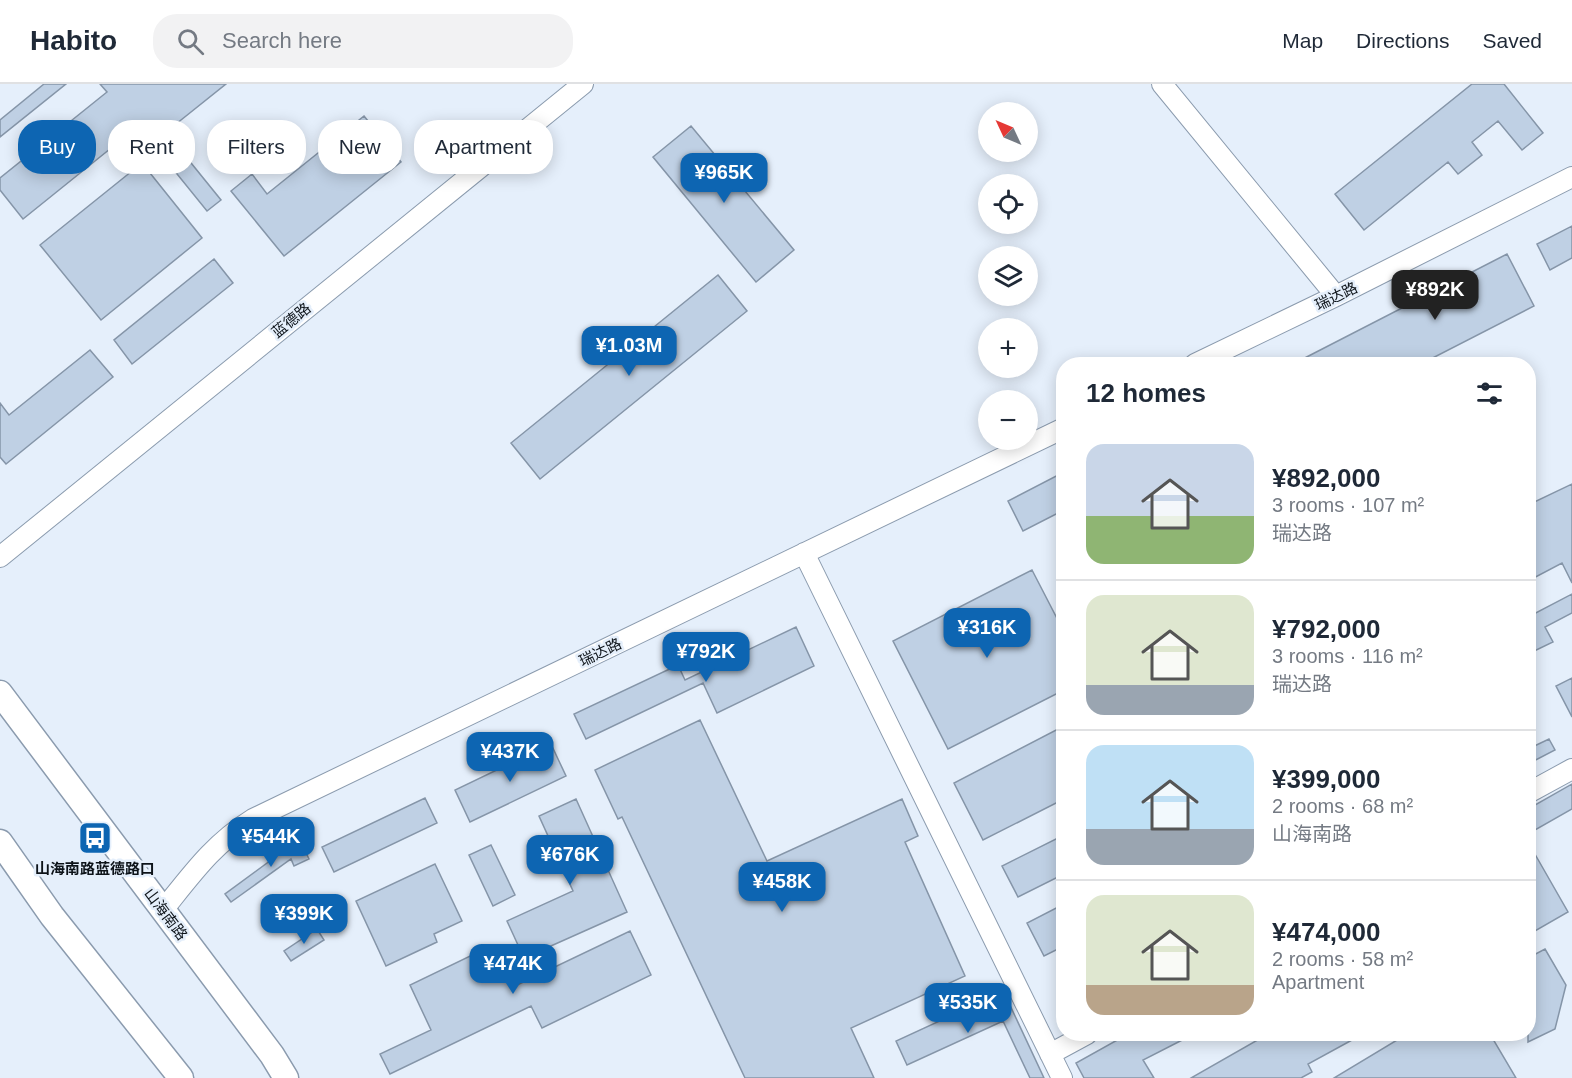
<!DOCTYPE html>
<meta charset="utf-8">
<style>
:root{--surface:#fff;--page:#f2f2f3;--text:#1f2937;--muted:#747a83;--line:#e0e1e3;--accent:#0d65b2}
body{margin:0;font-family:Helvetica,"Noto Sans SC",sans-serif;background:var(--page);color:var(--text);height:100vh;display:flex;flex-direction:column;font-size:22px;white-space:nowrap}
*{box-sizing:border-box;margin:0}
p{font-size:20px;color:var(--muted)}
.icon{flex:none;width:33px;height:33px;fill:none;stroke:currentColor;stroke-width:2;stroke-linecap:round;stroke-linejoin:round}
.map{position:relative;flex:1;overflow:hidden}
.sheet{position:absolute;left:1056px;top:273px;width:480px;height:684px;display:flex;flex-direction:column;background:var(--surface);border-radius:24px;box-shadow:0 3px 15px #0003}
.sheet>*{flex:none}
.banner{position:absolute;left:18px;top:36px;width:570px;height:54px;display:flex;gap:12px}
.needle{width:39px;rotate:314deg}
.fabs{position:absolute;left:978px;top:18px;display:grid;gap:12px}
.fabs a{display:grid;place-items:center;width:60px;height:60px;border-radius:50%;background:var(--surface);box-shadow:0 3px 15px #0003;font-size:30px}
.price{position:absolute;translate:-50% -51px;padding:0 14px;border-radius:12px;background:var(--accent);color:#fff;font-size:20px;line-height:39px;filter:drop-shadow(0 2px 3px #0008)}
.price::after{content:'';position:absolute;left:50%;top:36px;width:18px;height:14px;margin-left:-9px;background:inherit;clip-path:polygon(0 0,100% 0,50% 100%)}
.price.active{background:#222;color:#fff}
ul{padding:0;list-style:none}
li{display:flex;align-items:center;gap:18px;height:150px;padding:0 30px}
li+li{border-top:2px solid var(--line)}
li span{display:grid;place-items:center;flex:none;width:168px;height:120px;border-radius:18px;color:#555}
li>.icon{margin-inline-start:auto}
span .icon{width:72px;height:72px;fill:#fffc;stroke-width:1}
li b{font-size:26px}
h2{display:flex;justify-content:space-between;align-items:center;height:72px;padding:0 30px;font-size:26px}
.tag{padding:0 21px;border-radius:24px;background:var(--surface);box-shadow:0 3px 15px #0003;font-size:21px;line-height:54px}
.tag.active{background:var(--accent);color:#fff}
header{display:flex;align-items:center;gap:36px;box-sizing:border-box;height:84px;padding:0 30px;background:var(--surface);border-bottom:2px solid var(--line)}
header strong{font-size:28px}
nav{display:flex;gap:33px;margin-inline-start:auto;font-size:21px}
.search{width:420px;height:54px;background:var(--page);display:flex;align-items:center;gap:15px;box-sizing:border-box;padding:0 21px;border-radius:24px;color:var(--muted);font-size:22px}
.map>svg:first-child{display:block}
.building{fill:#bfd0e4;stroke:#8595a8;stroke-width:1.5}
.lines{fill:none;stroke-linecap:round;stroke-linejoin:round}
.minor-casing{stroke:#8b9bae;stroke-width:22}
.major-casing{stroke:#8b9bae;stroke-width:27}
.minor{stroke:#fff;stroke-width:20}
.major{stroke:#fff;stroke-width:24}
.labels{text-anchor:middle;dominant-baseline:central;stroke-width:5;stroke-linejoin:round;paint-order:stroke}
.street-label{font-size:15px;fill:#0d1319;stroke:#e5effb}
.poi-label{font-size:15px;font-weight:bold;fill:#0d1319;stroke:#e5effb}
</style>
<header>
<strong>Habito</strong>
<div class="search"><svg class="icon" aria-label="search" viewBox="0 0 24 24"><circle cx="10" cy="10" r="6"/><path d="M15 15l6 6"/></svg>Search here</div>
<nav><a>Map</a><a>Directions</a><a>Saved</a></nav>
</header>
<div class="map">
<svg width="1572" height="994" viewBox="0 0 1572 994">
<rect width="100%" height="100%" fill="#e5effb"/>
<!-- building -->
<path class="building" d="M44,0H66L0,53V36Z
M100,0H226L166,48L221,116L207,127L152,59L150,62L136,44L23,135L0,106V94L107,8Z
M1472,0H1504L1543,49L1522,66L1498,37L1472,58L1482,71L1458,90L1448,78L1364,146L1335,110Z
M364,32L401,78L284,172L231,107L252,90L267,110Z
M691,42L794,166L756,198L653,73Z
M142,79L202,154L101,236L40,161Z
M1572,142V174L1550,186L1537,160Z
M1507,170L1534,222L1421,280H1293Z
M214,175L233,199L132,280L114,256Z
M718,191L747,227L540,395L511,359Z
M90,266L113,293L6,380L0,373V319L9,331Z
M1064,388V426L1023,447L1008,417Z
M1572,400V499L1562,479L1528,497V421Z
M1032,486L1064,548V606L948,665L893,557Z
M1572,510V529L1545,543L1553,558L1528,570V533Z
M796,543L814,582L717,629L703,599L586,655L574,630L678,581L685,596Z
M1572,594V633L1556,602Z
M700,636L767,777L902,715L918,752L905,758L965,892L851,944L874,994H745L622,733L618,735L595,686Z
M1060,644L1064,651V715L983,756L954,699Z
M1549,655L1555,666L1528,680V665Z
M551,660L566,692L470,738L455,706Z
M1572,700V725L1528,750V725Z
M425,714L437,739L334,788L322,763Z
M576,715L627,828L524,874L507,837L573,807L539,732Z
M1064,751V790L1018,813L1002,782Z
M299,755L309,775L294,782L291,775L231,818L225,810L286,765L285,762Z
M1528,758L1568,828L1528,851Z
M491,761L515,811L493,822L469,771Z
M435,780L462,837L434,850L437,858L386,882L356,817Z
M1064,820V862L1044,872L1027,839Z
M317,845L324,856L291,877L284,867Z
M630,847L651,891L542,944L531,922L390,990L380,970L431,946L410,901L493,861L513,903Z
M1545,865L1566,901L1555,945L1528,958V874Z
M983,917L988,927L1008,917L1044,994H1030L1003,937L907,981L896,957Z
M1128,950H1194L1143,976L1154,994H1084L1076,979Z
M1268,950H1363L1308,980L1312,988L1301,994H1191Z
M1407,950H1490L1516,994H1334Z"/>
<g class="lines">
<!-- minor casing -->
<g class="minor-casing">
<path id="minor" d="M1162,0L1336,212
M1195,280L1336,212L1572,93
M804,469L1062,994
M0,473L583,0
M1528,709L1572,685
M163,826C192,790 213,760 253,735L1064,344
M1050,970L1087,950"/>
</g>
<!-- major casing -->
<g class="major-casing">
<path id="major" d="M0,609L272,971L286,994
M0,758L52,832L181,994"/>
</g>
<!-- minor -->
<use href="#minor" class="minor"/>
<!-- major -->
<use href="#major" class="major"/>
</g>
<!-- icons -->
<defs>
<g id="bus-square" transform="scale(1.725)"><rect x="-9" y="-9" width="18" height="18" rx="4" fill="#0d65b2" stroke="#e5effb"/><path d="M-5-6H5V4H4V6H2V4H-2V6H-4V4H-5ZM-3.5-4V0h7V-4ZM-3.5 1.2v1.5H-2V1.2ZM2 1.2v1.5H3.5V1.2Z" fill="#fff"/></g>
</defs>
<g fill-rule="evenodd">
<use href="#bus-square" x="95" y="754"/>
</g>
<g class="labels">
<!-- street labels -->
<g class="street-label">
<text transform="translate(1336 212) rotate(-26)">瑞达路</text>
<text transform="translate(291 236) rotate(-39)">蓝德路</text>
<text transform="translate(600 568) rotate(-26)">瑞达路</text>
<text transform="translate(166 830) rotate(53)">山海南路</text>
</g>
<!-- poi labels -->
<g class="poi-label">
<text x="95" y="784">山海南路蓝德路口</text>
</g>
</g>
</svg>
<div class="fabs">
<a><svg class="needle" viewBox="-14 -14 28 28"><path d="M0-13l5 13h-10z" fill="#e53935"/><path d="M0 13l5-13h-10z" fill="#747a83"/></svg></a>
<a><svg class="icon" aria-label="locate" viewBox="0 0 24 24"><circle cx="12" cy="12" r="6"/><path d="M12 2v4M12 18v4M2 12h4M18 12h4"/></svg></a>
<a><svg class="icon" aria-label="layers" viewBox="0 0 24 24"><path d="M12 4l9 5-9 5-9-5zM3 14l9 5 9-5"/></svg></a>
<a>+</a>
<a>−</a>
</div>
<b class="price" style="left:724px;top:120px">¥965K</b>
<b class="price active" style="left:1435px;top:237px">¥892K</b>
<b class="price" style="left:629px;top:293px">¥1.03M</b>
<b class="price" style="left:987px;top:575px">¥316K</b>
<b class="price" style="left:706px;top:599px">¥792K</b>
<b class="price" style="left:510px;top:699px">¥437K</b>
<b class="price" style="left:271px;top:784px">¥544K</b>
<b class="price" style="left:570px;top:802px">¥676K</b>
<b class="price" style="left:782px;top:829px">¥458K</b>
<b class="price" style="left:304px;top:861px">¥399K</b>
<b class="price" style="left:513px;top:911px">¥474K</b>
<b class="price" style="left:968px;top:950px">¥535K</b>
<div class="banner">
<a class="tag active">Buy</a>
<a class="tag">Rent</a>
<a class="tag">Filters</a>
<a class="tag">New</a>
<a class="tag">Apartment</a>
</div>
<section class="sheet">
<h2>12 homes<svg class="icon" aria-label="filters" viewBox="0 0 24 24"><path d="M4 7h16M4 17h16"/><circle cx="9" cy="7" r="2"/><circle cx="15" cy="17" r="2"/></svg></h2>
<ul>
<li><span style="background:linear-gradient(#c9d6e8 60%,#8fb573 0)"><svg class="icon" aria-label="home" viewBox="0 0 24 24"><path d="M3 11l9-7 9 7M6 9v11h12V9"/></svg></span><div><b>¥892,000</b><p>3 rooms · 107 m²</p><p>瑞达路</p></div></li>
<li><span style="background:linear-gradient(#dfe7d0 75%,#9aa5b1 0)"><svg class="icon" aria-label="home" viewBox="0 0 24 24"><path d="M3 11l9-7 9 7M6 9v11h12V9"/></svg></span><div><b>¥792,000</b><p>3 rooms · 116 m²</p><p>瑞达路</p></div></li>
<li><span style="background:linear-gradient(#bfe0f5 70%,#9aa5b1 0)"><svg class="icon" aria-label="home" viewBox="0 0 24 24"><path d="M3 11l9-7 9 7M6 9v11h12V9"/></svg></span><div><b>¥399,000</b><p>2 rooms · 68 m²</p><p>山海南路</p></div></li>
<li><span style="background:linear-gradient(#dfe7d0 75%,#b9a48a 0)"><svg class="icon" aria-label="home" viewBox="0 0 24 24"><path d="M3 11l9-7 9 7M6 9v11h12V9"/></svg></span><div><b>¥474,000</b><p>2 rooms · 58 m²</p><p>Apartment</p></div></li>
</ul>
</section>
</div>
